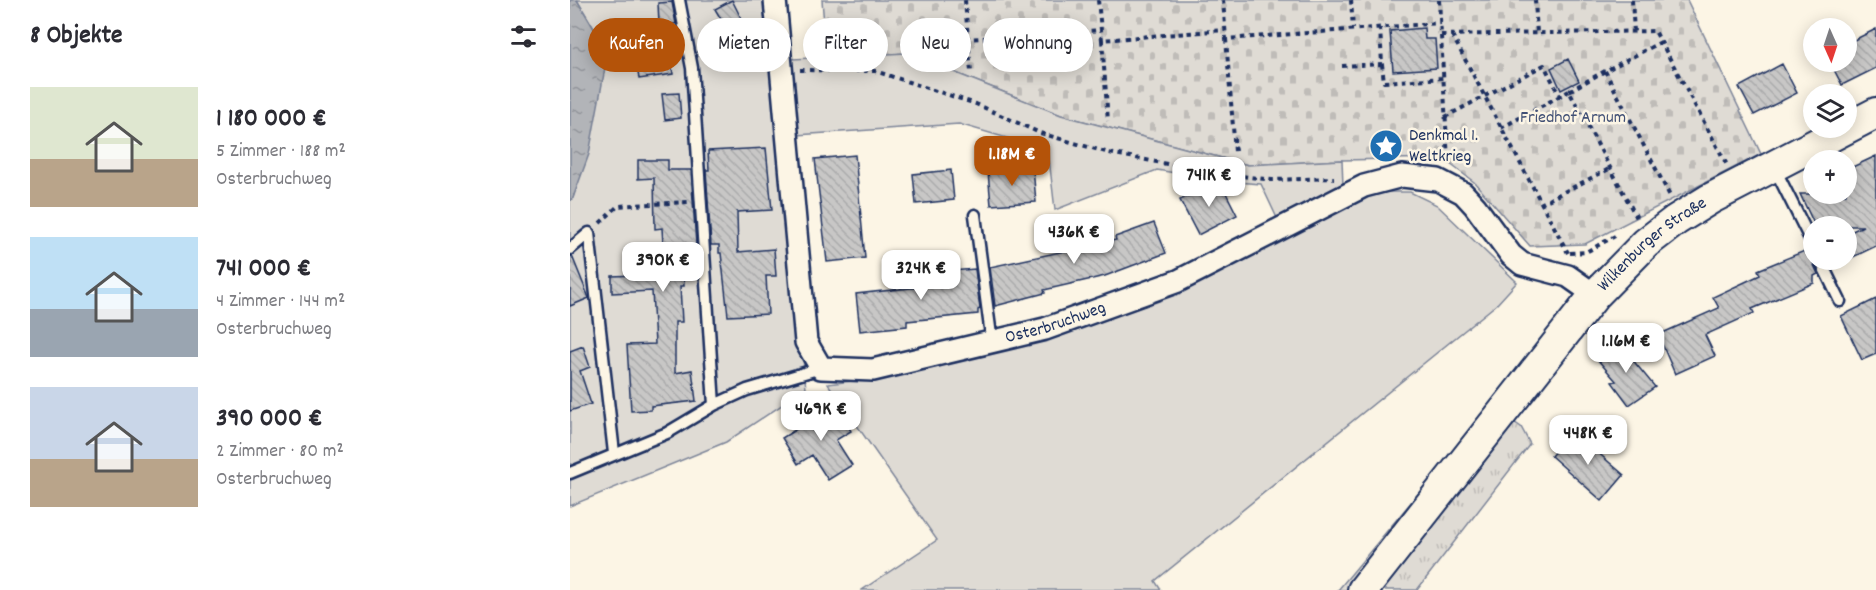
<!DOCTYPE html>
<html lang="de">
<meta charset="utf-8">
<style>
:root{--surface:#fff;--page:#f2f2f3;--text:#2b2b33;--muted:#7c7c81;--accent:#b45309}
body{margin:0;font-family:Dekko,sans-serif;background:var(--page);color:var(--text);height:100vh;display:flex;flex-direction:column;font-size:22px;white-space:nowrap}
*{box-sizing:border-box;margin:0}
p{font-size:20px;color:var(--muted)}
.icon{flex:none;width:33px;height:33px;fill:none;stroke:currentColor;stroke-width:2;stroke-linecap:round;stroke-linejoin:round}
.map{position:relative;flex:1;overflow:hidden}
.panel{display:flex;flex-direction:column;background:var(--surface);width:570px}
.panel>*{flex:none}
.guide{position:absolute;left:18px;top:18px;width:570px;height:54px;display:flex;gap:12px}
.needle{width:39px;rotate:177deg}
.controls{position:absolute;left:1233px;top:18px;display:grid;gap:12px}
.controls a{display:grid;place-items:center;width:54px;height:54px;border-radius:50%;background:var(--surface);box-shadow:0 3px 15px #0003;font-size:30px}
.price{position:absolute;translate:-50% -51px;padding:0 14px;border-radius:12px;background:#fff;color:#222;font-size:20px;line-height:39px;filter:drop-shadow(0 2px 3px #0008)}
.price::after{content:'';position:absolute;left:50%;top:36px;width:18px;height:14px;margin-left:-9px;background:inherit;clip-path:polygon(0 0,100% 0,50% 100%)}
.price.current{background:var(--accent);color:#fff}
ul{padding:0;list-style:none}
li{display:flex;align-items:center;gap:18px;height:150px;padding:0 30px}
li span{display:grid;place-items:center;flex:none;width:168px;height:120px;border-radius:0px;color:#555}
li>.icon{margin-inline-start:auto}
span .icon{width:72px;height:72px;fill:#fffc;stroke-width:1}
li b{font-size:26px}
h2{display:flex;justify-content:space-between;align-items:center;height:72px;padding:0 30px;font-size:26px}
.tag{padding:0 21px;border-radius:27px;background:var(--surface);box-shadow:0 3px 15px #0003;font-size:21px;line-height:54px}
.tag.current{background:var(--accent);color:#fff}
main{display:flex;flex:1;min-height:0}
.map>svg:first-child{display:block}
.grass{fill:url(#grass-tufts);stroke:#7d8599;stroke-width:1.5}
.cemetery{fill:url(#cemetery-stones);stroke:#7d8599;stroke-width:1.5}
.green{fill:#dfdbd4;stroke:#7d8599;stroke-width:1.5}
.water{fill:url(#water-ripples);stroke:#767f94;stroke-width:1.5}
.building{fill:url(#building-back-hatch);stroke:#1b2f5e;stroke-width:1.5}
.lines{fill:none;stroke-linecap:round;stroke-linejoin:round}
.service-casing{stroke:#1b2f5e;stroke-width:15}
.minor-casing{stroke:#1b2f5e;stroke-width:26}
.secondary-casing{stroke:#1b2f5e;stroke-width:34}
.path{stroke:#1b2f5e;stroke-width:4;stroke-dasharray:4.5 4.5;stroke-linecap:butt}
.service{stroke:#fcf5e5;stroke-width:10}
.minor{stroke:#fcf5e5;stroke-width:21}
.secondary{stroke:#fcf5e5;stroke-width:30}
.labels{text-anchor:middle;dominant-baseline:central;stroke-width:5;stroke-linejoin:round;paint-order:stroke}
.park-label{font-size:18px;fill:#425176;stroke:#fcf5e5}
.poi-label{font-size:18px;fill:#1b2f5e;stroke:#fcf5e5;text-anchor:start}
.street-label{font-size:18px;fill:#1b2f5e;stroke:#fcf5e5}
</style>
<main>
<section class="panel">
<h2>8 Objekte<svg class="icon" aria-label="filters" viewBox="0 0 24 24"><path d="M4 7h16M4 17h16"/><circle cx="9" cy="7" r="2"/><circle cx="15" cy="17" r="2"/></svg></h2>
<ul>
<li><span style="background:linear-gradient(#dfe7d0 60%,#b9a48a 0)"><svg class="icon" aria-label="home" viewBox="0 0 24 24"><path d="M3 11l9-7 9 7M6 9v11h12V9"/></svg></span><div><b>1 180 000 €</b><p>5 Zimmer · 188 m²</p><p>Osterbruchweg</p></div></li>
<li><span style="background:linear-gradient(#bfe0f5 60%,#9aa5b1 0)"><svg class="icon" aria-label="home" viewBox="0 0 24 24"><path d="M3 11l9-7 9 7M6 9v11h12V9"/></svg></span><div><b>741 000 €</b><p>4 Zimmer · 144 m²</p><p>Osterbruchweg</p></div></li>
<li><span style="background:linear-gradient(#c9d6e8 60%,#b9a48a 0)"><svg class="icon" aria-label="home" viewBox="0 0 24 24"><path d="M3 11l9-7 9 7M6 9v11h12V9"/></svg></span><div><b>390 000 €</b><p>2 Zimmer · 80 m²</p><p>Osterbruchweg</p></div></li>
</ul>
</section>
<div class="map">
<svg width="1306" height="590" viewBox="0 0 1306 590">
<defs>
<pattern id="grass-tufts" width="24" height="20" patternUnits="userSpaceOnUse" patternTransform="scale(1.5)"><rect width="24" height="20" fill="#dfdbd4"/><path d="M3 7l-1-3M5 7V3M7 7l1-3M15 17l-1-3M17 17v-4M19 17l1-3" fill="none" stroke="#bfbcb8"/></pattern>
<pattern id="cemetery-stones" width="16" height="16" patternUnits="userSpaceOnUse" patternTransform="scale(1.5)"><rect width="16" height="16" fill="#dfdbd4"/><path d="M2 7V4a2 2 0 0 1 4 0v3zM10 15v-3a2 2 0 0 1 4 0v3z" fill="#bfbcb8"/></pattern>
<pattern id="water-ripples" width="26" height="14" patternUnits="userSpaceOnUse" patternTransform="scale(1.5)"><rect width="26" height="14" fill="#b2b4b8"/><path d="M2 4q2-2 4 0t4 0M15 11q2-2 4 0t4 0" fill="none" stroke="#909399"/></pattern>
<pattern id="building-back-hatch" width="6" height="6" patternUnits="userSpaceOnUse" patternTransform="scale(1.5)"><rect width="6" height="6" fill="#c8c7c6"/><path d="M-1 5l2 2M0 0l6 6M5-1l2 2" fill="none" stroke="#ababac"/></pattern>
</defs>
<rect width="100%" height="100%" fill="#fcf5e5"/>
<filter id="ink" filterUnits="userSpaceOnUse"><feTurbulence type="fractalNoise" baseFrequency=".0167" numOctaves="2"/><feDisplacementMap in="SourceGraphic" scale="12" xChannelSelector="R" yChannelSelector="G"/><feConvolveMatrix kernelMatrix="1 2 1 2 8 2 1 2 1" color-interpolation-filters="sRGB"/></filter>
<g filter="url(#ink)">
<!-- grass -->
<path class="grass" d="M921,406L951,427L960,444L847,590H768Z"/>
<!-- cemetery -->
<path class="cemetery" d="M252,0H1117L1191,154L1015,244L960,246L904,182L872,158L772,160L678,165L491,115L336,53L257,59Z"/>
<!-- green -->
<path class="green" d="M7,0H198L204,60L336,53L491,115L678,165L772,160L773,186L707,218L691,184L654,181L587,170L485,210L478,150L389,124L212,136L236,389L156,442L0,506V200L3,198L38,52Z
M808,192H840L867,205L947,282L927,304L585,581L591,590H292L367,540L258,384L306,378L717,237Z"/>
<!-- water -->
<path class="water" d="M0,0H7L38,52L19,154L3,198L0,200Z"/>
<!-- building -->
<path class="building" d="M162,0L172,20L152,21L145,9Z
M102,2L106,24H89L88,3Z
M854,28L855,39H865L867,68L823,71L820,31Z
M1306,29V68L1272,85L1260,62H1276V44Z
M100,55L103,74L69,79L66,60Z
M998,59L1009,81L991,90L981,68Z
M1212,64L1227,93L1184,115L1169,87Z
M109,93L111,118L95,120L92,94Z
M196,148L202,210L167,212L168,252L204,249L206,276H196L198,314L158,316L151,253H149V245H141L136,170H139L138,151Z
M285,155L295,258L257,262L245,159Z
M1306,156V246L1262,267L1258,260H1276V234L1293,226H1245L1230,194H1276V170Z
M68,160H98V170H121L126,245H112L114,286H110L112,322H105V373L122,370L126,401L81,406V410L61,411L57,345L85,344L82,291L42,293V276L95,274L92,228L85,229L84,178L68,179Z
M463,168L466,202L421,205L418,172Z
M381,170L384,200L346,204L343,174Z
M650,181L667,215L628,235L610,200Z
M584,223L596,253L535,276L474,290L475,293L425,306L420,267L546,240L545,237Z
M1237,250L1244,254L1243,263L1248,274L1244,276V283L1182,309L1184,313L1135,335L1145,356L1105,374L1088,335L1149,308L1143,297L1190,275L1188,270Z
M0,256H2L19,298L0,306Z
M405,269L410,309L408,310V314L337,321V326L290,331L286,294L358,286L357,273Z
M1306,299V354L1292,360L1271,316Z
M1048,342L1085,387L1059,405L1042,382L1046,381L1027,359Z
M13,346L20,367L10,371L21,404L0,411V351Z
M265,405L281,431L266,440L282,465L258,480L242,455L228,464L212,438Z
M1003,431L1054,475L1032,501L981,456Z"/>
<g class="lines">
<!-- service casing -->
<g class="service-casing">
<path id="service" d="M1205,169L1244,247
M405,215L422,343
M0,249L19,233L44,453
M1250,260L1270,301
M144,405L177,390L251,368
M0,473L97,433L144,405L122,68L109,0"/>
</g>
<!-- minor casing -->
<g class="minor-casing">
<g id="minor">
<path id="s1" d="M205,0L236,342L251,368L303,370L475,329L608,281L794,186L832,176L868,180L893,193L905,206L941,255L952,264L998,276L1025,295"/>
</g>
</g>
<!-- secondary casing -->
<g class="secondary-casing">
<g id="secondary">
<path id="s2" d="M793,590L1025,295L1076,243L1106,220L1140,199L1306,113"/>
</g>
</g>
<!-- path -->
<path class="path" d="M395,0L398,39L531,30
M528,0L532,40L655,30
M653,0L656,39L871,23
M781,0L783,29
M869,0L878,161
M965,0L967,34
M1062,0L1064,32
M871,35L1085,31L1157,165
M882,35L998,253
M398,39L401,72
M656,39L665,152
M532,40L538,121
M1091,42L1035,71L1100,196
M812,64L814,82L873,78
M772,66L812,64L810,28
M230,70L305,71L406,104L470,133L539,153L634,171L702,180L764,178
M1035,71L999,91L1068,220
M875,117L974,65L990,96L999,91
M931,128L990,96
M970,204L1041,168
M30,223L48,206L118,202
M1000,253L1016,252L1045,236"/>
<!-- service -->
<use href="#service" class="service"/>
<!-- minor -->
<use href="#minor" class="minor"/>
<!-- secondary -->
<use href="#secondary" class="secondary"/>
</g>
</g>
<!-- icons -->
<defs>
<g id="sight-disc" transform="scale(1.725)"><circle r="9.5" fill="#1f6fb2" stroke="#fcf5e5"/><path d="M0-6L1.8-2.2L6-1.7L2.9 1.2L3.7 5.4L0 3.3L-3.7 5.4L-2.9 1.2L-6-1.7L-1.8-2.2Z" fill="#fff"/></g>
</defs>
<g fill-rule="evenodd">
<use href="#sight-disc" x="816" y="146"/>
</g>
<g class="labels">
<!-- park labels -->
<g class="park-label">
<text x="1003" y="118">Friedhof Arnum</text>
</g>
<!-- poi labels -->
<g class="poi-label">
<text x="839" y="136">Denkmal 1.<tspan x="839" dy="21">Weltkrieg</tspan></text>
</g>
<!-- street labels -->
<g class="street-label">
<text stroke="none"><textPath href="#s2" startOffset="452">Wilkenburger Straße</textPath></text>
<text stroke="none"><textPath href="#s1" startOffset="614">Osterbruchweg</textPath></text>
</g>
</g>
</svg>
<div class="controls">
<a><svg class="needle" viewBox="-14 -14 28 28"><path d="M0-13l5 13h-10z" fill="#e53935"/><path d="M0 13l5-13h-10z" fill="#7c7c81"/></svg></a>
<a><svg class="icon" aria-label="layers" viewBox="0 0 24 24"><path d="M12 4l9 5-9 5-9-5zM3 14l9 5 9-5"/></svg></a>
<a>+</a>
<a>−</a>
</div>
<b class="price current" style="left:442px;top:187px">1.18M €</b>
<b class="price" style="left:639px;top:208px">741K €</b>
<b class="price" style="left:504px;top:265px">436K €</b>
<b class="price" style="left:93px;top:293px">390K €</b>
<b class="price" style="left:351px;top:301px">324K €</b>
<b class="price" style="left:1056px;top:374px">1.16M €</b>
<b class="price" style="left:251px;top:442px">469K €</b>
<b class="price" style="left:1018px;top:466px">448K €</b>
<div class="guide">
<a class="tag current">Kaufen</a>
<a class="tag">Mieten</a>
<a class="tag">Filter</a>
<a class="tag">Neu</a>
<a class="tag">Wohnung</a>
</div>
</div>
</main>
